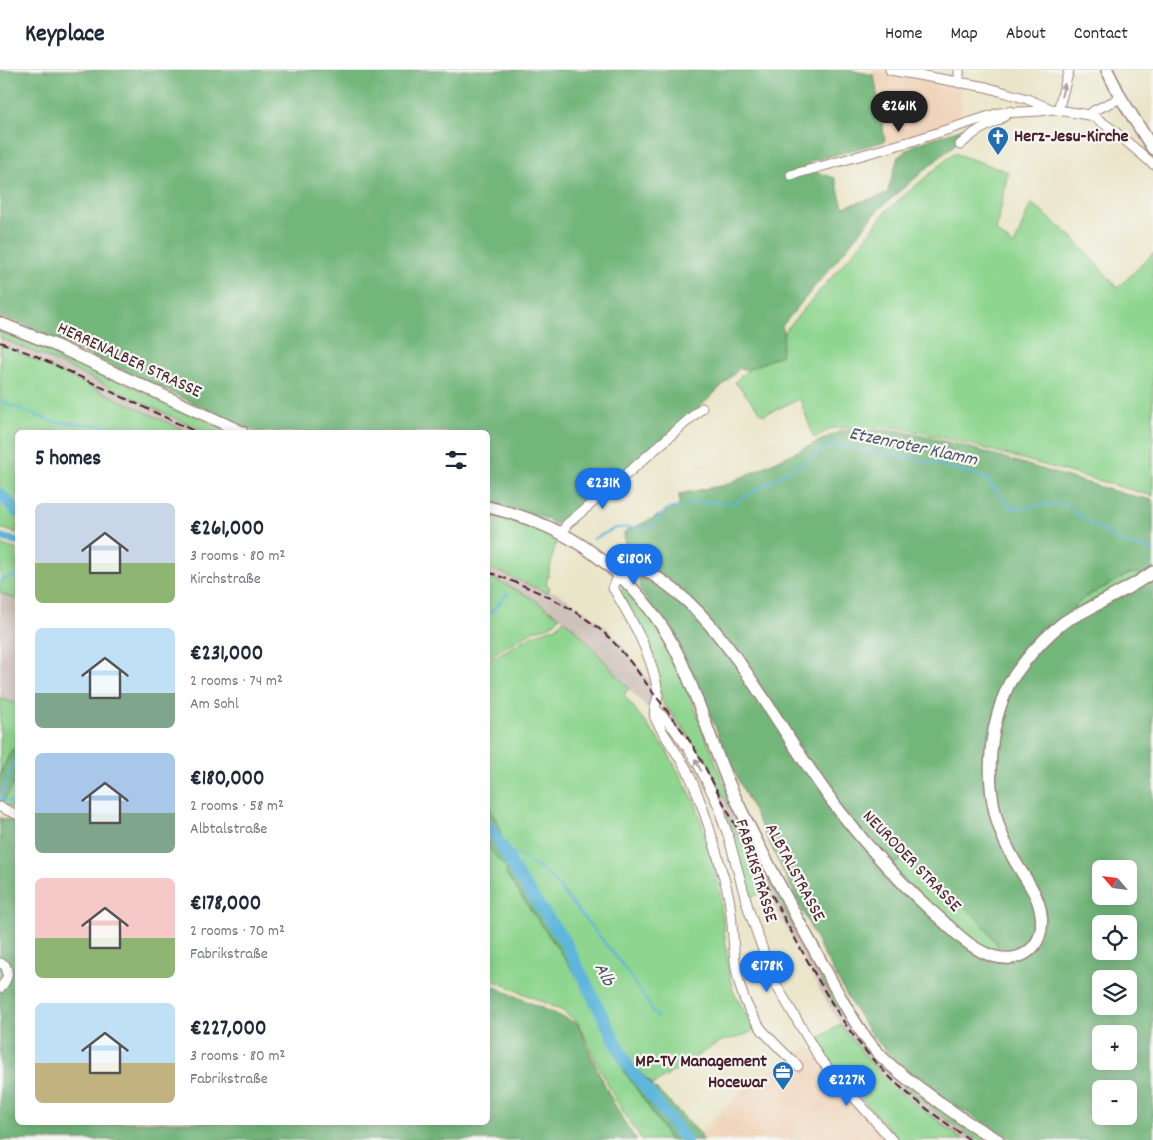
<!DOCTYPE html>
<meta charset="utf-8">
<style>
:root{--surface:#fff;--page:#f2f2f3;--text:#1f2937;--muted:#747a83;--line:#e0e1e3;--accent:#1a73e8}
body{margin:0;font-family:Dekko,sans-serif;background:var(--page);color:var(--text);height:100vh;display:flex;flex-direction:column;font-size:19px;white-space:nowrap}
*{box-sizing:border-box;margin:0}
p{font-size:16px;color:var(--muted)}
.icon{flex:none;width:28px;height:28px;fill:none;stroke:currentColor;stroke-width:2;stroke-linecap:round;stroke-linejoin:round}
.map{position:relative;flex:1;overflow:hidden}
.drawer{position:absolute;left:15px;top:360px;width:475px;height:695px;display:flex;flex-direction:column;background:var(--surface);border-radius:8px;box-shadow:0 2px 12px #0003}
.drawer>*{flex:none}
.needle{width:32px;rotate:298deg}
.controls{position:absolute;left:1092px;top:790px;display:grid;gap:10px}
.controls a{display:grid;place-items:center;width:45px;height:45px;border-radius:8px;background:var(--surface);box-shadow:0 2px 12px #0003;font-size:25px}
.price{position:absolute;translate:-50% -42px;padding:0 11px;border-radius:18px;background:var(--accent);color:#fff;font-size:16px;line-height:32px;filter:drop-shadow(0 1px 2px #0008)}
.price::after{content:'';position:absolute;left:50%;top:30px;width:15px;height:11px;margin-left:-8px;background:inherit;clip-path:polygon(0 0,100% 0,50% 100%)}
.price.active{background:#222;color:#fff}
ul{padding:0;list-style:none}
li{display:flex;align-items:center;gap:15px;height:125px;padding:0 20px}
li span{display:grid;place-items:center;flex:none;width:140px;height:100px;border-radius:8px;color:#555}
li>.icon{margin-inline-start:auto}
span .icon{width:60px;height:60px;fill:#fffc;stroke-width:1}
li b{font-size:21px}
h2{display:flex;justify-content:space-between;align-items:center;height:60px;padding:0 20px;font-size:21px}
header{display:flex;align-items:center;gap:30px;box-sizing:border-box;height:70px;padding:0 25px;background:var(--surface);border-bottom:1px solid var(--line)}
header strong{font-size:24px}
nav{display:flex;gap:28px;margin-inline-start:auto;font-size:18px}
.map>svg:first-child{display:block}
.built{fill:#f0d5bc}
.industrial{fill:#cec1b9}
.green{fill:#8ed58f;stroke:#6c7a5d}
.forest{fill:#72b67a;stroke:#5e6a52;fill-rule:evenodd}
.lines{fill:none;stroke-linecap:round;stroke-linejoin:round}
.stream{stroke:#5fb6dc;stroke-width:2}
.canal{stroke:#5fb6dc;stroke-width:8}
.river{stroke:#5fb6dc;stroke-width:12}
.street-casing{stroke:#9a827a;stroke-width:11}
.secondary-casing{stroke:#9a827a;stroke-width:14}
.street{stroke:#fff;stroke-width:9}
.secondary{stroke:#fff;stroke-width:11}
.rail{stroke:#4a1f2b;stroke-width:2;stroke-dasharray:8 4;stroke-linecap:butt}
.oneway{fill:#ae9aa0}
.labels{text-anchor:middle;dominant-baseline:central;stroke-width:4.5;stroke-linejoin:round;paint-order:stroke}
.poi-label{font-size:18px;font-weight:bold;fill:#4a1f2b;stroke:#f6f6f2;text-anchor:start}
.street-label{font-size:18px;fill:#4a1f2b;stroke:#f6f6f2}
.water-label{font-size:19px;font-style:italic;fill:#515469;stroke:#f6f6f2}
</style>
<header>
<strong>Keyplace</strong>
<nav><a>Home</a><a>Map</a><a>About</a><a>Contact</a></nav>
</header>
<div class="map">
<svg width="1153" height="1070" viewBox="0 0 1153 1070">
<rect width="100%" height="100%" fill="#f6f6f2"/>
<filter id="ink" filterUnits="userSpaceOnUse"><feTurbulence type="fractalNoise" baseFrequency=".02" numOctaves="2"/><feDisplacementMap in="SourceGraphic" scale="10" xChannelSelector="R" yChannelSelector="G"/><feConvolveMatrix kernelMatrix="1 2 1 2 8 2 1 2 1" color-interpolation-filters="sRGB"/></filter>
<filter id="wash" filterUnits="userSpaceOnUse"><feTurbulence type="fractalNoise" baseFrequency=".0096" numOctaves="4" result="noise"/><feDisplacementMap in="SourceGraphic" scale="20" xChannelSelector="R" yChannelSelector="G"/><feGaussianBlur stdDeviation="1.12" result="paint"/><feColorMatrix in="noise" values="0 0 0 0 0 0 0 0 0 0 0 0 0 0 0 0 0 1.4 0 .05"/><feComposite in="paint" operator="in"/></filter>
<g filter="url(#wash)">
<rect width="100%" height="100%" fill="#eae5c8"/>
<!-- built -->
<path class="built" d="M874,0L960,16L963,52L887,74Z
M808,976L889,1070H703L700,1063L748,1016Z"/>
<!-- industrial -->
<path class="industrial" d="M0,268L44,286L205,362H188L15,281L0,275Z
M488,497L548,523L555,522L577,535L606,557L618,570L654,617L650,641L605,593L575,559L560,547L530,527L488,506Z
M0,523L17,530V634L0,629Z
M662,631L685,660L707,695L833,931L853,961L898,1013L930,1038L977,1070H963L901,1023L870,992L840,954L820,920L766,820L716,724L662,642Z"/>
<!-- green -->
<path class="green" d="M954,83L1008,102L996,161L1014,176L1031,133L1072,167L1118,218L1153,183V426L969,374L896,357L832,358L814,368L800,329L763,345L735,312L747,300L781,285L784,262L864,170L885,142Z
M0,257L21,265L231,362H205L44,286L0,268Z
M0,275L15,281L188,362H18L17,463L0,458Z
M488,442L530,454L557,467L546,515L550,517L548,523L488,497Z
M0,474L17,480V530L0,523Z
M1139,503L1142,506L1071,543L1076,535L1085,527L1129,504Z
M488,506L530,527L560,547L550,556L535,560L488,587Z
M624,518L652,550L669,578L686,616L733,737L841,938L900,1009L937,1038L988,1070H977C939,1044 899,1018 869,982C855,966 844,948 833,931L707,695L685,660L662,631L646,569L632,540L621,524V520Z
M564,550L575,559L629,618L624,625L665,678L696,734L719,814L729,903L733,921L755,960L737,968L724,970L711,977L653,1015L631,994L566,871L520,803L504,775L498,754L488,735V599L491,592L489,590L533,565L556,557Z
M0,629L18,634L17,675L11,681L0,704Z
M17,708V740L2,734Z
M727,745L766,820L750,828L724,746Z
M488,779L508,798L506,804L579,909L624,1001L643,1028L670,1070H642L615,1029L578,953L561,940L488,908Z
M902,790L963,835L984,856L996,873L1000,883L988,882L958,861L892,798L893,793Z
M840,954L870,992L890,1013L901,1023L963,1070H899L820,983L814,972Z"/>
<!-- forest -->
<path class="forest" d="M0,0H849L874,5L885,71L809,92L813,101L835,108L843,137L887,124L898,87L914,75L966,57L969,61L953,76L879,139L782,256L784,262L781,285L747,300L740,298L699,338L570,447L559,454H556L537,445L488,432V362H256L18,252L0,247Z
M896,360L968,377L1124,424L1153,430V1070H1015L1007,1066L943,1029L902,997L872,966L852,935L822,881L737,707L688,594L640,520L639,516L640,511L632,492L625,485L624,462L679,436V424L725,415L841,361ZM1139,503L1141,506L1071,542L1076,535L1085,527L1129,504ZM902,790L963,835L984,856L996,873L1000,883L988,882L958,861L892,798L893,793ZM1101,799H1129V826H1101ZM1101,854H1129V881H1101ZM1101,909H1129V936H1101ZM1101,964H1129V991H1101ZM1101,1019H1129V1046H1101Z
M17,675V708L2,734L0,733V704L11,681Z
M488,735L498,754L504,775L520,803L566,871L584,904L579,909L506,804L507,798L488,779Z
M0,748L17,752L18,1052H488V914L578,954C595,994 611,1034 636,1070H0Z
M631,994L700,1063L703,1070H670L643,1028L624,1001Z"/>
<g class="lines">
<!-- stream -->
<path class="stream" d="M0,329L5,333L54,352L99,355L128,362
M687,434L695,432L735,433L832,375L912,388L985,408L1013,439L1061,433L1122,473L1153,480
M593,469L616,458L651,457L667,439L680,437
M0,511L18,505
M488,546L508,523
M0,728L18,683
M0,729L18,735
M488,762L502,777L522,787L549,805L622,894L657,947"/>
<!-- canal -->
<path class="canal" d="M0,467L18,472"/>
<!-- river -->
<path class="river" d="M0,424L18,442
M488,756L502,777L517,804L565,872L628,996L686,1070"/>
</g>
</g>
<g filter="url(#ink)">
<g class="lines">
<!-- street casing -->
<g class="street-casing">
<path id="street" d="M890,0L986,17L1027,29L1051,39
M959,13V0
M1058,40L1069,0
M1089,45L1095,40L1121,28
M960,75C966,70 972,64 979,60C991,53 1001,51 1010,41
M791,105L912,71L999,43L1040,41L1051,39L1089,45L1096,48L1113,60L1153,94
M562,463L567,454L628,403L702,338
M619,505L613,518C632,550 652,584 658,622C659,631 652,639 655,648C664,666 677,682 687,700C704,735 714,774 725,812C733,838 732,865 735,891C738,916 747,941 763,961C774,973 786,985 798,996
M655,638L675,660L688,678L700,698L720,739L722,749L728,765L749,841L763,880L765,896L820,989L892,1070
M0,737L18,745
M0,893L5,895C10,904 7,911 0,918"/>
</g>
<!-- secondary casing -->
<g class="secondary-casing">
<path id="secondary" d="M1107,0L1121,28L1153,79
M0,253L50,273L242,362
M488,437C504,441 520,445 536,452C601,477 654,531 682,593C700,633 712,676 730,716C750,762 776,807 799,852C811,873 822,894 834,916C846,937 857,958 872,976C885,992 901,1004 917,1016C943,1035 969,1055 998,1070
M619,505C629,486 640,496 653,505C689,527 715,559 739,592C773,640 802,692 838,739C870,780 905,818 944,852C957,864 970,877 987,884C1018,897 1046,879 1041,844C1038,821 1020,803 1010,782C983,732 985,668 1008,616C1012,607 1020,598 1026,590C1037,576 1050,563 1064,552C1070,548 1077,545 1083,542C1106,529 1131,518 1153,502"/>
</g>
<!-- street -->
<use href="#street" class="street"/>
<!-- secondary -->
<use href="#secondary" class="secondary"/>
<!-- rail -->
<path class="rail" d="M0,272L34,285L196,362
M488,502C526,516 564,531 597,557C620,575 637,601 654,624C666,639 678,655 689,670C702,690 713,713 724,734C749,780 773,828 798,874C818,909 837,946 863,978C893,1015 931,1043 970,1070"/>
</g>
<!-- one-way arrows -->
<defs><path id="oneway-solid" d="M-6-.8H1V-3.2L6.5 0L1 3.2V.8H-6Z" transform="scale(1.25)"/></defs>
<g class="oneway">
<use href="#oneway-solid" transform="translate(1063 20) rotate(-75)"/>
<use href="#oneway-solid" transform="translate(698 695) rotate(-119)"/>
</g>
</g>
<!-- icons -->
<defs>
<g id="church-pin" transform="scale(1.125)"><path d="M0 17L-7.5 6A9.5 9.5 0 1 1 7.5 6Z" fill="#1f6fb2" stroke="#f6f6f2"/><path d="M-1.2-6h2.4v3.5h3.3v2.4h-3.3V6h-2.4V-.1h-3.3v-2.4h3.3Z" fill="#fff"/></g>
<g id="office-pin" transform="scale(1.125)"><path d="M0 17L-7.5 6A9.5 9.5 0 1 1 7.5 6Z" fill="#1f6fb2" stroke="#f6f6f2"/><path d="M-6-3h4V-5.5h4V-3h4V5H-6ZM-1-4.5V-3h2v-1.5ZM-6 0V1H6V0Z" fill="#fff"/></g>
</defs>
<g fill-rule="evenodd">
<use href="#church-pin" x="998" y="67"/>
<use href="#office-pin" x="783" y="1002"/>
</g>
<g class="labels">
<!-- poi labels -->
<g class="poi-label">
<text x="1014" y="67">Herz-Jesu-Kirche</text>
<text x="767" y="992" text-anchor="end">MP-TV Management<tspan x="767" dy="21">Hocewar</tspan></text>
</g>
<!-- street labels -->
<g class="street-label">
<text transform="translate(129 291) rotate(25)">HERRENALBER STRASSE</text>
<text transform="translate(911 792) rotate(46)">NEURODER STRASSE</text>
<text transform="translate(755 801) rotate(73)">FABRIKSTRASSE</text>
<text transform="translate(794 803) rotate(62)">ALBTALSTRASSE</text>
</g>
<!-- water labels -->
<g class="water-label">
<text transform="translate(913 378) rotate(12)">Etzenroter Klamm</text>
<text transform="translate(603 905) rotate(63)">Alb</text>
</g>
</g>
</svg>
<div class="controls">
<a><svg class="needle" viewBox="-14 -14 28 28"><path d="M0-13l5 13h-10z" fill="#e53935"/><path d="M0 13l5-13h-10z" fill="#747a83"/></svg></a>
<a><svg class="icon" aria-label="locate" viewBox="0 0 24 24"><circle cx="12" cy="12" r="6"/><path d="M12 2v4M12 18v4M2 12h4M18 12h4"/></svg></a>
<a><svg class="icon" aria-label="layers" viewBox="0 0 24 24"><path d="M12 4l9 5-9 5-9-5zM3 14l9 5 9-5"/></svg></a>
<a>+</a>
<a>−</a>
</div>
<b class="price active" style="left:899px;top:63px">€261K</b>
<b class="price" style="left:603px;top:440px">€231K</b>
<b class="price" style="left:634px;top:516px">€180K</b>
<b class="price" style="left:767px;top:923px">€178K</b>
<b class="price" style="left:847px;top:1037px">€227K</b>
<section class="drawer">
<h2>5 homes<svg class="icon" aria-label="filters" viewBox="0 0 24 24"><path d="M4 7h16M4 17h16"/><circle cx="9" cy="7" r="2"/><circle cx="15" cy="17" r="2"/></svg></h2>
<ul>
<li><span style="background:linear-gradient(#c9d6e8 60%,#8fb573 0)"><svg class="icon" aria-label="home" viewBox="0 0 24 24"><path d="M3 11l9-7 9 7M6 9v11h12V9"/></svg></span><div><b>€261,000</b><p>3 rooms · 80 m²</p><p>Kirchstraße</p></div></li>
<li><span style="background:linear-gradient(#bfe0f5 65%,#7fa58c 0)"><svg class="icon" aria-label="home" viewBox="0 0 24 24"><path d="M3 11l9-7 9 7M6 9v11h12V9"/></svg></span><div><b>€231,000</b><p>2 rooms · 74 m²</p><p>Am Sohl</p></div></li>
<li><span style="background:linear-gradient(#a9c7e8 60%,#7fa58c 0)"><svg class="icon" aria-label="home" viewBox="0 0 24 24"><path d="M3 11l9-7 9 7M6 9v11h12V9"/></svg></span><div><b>€180,000</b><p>2 rooms · 58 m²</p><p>Albtalstraße</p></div></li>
<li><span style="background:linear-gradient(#f6c9c9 60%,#8fb573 0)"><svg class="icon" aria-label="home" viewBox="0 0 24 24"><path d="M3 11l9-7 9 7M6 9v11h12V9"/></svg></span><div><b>€178,000</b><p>2 rooms · 70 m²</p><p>Fabrikstraße</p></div></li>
<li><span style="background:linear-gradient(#bfe0f5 60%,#c2b280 0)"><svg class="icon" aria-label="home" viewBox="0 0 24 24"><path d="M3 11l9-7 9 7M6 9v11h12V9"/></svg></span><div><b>€227,000</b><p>3 rooms · 80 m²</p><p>Fabrikstraße</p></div></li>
</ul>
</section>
</div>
